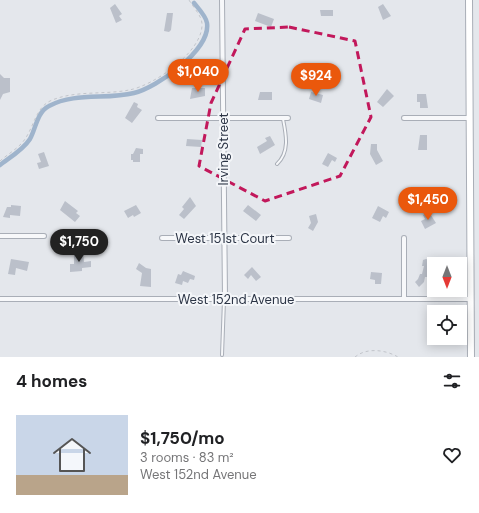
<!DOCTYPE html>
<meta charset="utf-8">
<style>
:root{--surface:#fff;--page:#f6f6f6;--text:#202124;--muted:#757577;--accent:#ea580c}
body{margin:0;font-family:"DM Sans",sans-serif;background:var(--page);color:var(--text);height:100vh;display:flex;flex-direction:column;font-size:15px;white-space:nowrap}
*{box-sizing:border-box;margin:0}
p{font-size:13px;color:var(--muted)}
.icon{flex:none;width:22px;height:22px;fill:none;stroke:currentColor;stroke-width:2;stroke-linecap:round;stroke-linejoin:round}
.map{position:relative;height:357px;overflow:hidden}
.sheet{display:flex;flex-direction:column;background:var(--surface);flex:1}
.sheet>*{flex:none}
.needle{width:26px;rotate:180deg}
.controls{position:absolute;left:427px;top:257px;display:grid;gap:8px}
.controls a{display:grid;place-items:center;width:40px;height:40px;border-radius:0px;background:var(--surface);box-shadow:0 2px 10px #0003;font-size:20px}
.price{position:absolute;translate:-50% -34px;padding:0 9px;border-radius:14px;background:var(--accent);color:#fff;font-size:13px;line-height:26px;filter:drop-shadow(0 1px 2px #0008)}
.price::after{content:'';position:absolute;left:50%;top:24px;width:12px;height:9px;margin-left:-6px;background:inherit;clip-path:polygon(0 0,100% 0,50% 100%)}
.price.on{background:#222;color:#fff}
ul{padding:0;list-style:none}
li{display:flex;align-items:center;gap:12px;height:100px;padding:0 16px}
li span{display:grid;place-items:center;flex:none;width:112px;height:80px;border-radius:0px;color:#555}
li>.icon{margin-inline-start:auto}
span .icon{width:48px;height:48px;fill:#fffc;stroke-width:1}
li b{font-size:17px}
h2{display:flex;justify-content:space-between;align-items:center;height:48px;padding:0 16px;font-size:17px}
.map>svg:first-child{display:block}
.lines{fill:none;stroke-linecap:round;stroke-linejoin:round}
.canal{stroke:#9fb4cc;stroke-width:4.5}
.building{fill:#bbc0ca}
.service-casing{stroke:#a9aeb7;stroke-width:4}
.minor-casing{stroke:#a9aeb7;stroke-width:6}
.secondary-casing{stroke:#a9aeb7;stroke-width:8}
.path{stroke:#c2c5cb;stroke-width:1;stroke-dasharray:3 3;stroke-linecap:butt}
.service{stroke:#f7f8fa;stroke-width:2}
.minor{stroke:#f7f8fa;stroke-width:4}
.secondary{stroke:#fff;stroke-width:6}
.marked{fill:none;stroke:#c2185b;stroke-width:3;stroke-dasharray:8 5;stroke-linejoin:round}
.labels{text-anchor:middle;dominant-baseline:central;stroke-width:4;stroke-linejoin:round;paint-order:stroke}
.street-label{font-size:13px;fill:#2b3445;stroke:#f4f6f9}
</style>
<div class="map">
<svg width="479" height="357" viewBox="0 0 479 357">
<rect width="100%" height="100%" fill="#e4e7ec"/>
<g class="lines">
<!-- canal -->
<path class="canal" d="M0,165C9,158 23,150 30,139C36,128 37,112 49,106C75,92 106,100 134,93C156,88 211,50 207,23C206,16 198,8 194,3"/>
</g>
<!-- building -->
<path class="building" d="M115,4L122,14L119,16L122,20L116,23L110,8Z
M383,4L391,16L383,20L378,7Z
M320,10H333V16H321Z
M167,13H173L171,30L169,32L164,31Z
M258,13L274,19L271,27L255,21Z
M0,74L4,78H10V92L3,94L0,100Z
M192,88H205V96L190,99Z
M387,89L394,96L383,107L377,102Z
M260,92H272V100H258Z
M311,92L323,95L321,103L309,99Z
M417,94H426L428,108H420V102H417Z
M134,102L138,104L137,107L142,110L132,123L125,118Z
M420,135H427V150H418Z
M270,136L275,145L260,154L257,147L267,141L265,138Z
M187,139L202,140L201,147L186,146Z
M371,144H377V150L383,161L376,165L370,154Z
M136,148L143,149V154H140V162H133V160H131V154H133Z
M44,152L49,166L39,169L37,163L41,162L38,154Z
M328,153L337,158L335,162L332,160L328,167L322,164Z
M190,197L196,206L184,219L179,215L184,209L182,207Z
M65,201L78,211L76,213L80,216L75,222L60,210Z
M11,205L21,206L20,216L10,215V218L3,217L7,207H11Z
M136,205L141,213L134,217L133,215L128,218L124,211Z
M248,205L261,215L256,221L243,211Z
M378,206L389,212L386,218L383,216L380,222L372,218Z
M429,212L436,223L425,229L421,221L425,219L423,215Z
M316,214L318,222L313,231L308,228L311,223L309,216Z
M83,251L84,262L91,261V267L82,268V271L70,272V264H74V254Z
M11,259L29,262L27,271L16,268L15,275L8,274Z
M426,259L433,261L429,277H425L424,282L419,287L415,282L418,279L420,274H422L424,266H422L423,260Z
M139,263L146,268L151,269V287L140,286L142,273L136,269Z
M252,267L261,277L256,281L251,275L248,279L244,275Z
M183,271L195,276L194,280L190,279L188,283L183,281L182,285L175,283L178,274L181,275Z
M371,272L382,273L381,284H375V280L370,279Z"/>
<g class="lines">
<!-- service casing -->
<g class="service-casing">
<path id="service" d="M277,164C290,152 286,134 283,119
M222,355L224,300"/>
</g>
<!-- minor casing -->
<g class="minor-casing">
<path id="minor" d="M222,0L225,298
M158,118H288
M404,118H469
M0,236H44
M162,238H289
M404,238V299
M0,299H471"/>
</g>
<!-- secondary casing -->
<g class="secondary-casing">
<path id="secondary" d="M469,0L471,357"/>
</g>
<!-- path -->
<path class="path" d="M0,161C8,154 20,147 25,139C34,126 36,108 50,101C74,90 104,95 129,90C153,86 203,52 202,24C202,16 193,7 189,0
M355,357C367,347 386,350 398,357"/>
<!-- service -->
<use href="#service" class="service"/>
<!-- minor -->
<use href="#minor" class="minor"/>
<!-- secondary -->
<use href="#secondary" class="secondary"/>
</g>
<!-- marked area -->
<path class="marked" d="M289,27L355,41L371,117L340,176L265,201L199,166L211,103L245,29Z"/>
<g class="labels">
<!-- street labels -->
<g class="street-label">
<text transform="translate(223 149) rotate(-90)">Irving Street</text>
<text x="225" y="238">West 151st Court</text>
<text x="236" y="299">West 152nd Avenue</text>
</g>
</g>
</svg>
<div class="controls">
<a><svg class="needle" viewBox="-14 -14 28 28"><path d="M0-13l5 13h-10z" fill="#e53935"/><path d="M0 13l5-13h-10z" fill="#757577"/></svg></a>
<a><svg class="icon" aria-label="locate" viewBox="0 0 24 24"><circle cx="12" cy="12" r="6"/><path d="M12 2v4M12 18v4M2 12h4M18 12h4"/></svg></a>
</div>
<b class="price" style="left:198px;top:93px">$1,040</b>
<b class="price" style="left:316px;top:97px">$924</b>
<b class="price" style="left:428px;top:221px">$1,450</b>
<b class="price on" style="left:79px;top:263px">$1,750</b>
</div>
<section class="sheet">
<h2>4 homes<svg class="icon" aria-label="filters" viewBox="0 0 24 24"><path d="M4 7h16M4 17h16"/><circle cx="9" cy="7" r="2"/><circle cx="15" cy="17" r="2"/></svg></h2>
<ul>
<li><span style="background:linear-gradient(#c9d6e8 75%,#b9a48a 0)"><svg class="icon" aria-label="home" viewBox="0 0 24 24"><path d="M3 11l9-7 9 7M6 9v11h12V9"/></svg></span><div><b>$1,750/mo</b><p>3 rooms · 83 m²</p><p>West 152nd Avenue</p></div><svg class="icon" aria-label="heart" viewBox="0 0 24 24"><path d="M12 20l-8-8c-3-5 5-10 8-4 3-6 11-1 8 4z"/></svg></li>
</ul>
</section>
